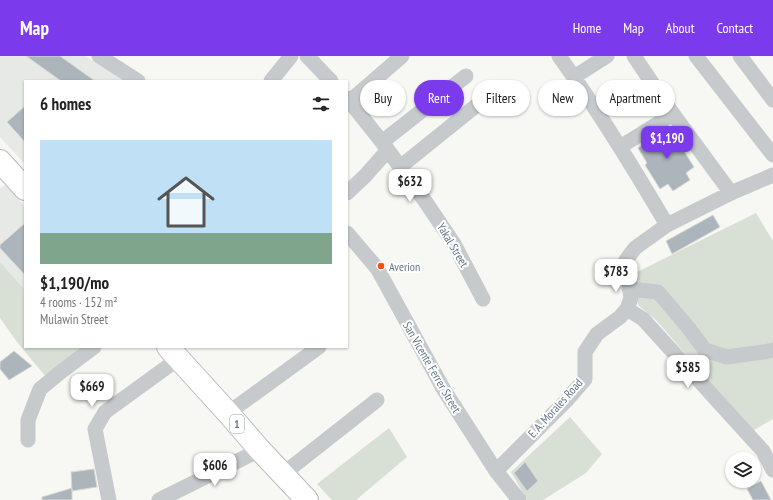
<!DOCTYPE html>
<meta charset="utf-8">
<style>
:root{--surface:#fff;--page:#f2f2f2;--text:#222;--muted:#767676;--accent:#7c3aed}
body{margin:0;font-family:"PT Sans Narrow",sans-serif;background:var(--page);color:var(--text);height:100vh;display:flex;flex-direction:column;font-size:15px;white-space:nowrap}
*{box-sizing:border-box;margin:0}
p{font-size:13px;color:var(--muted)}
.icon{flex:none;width:22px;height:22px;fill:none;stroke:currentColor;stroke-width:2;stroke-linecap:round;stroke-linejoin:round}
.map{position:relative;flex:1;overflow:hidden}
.side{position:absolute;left:24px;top:24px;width:324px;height:268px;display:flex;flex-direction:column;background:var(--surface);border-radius:0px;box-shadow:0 1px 3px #0004}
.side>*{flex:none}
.guide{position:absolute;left:360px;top:24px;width:353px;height:36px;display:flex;gap:8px}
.controls{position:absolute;left:725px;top:396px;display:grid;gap:8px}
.controls a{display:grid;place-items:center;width:36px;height:36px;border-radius:50%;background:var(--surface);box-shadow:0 1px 3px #0004;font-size:20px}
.price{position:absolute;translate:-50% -34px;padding:0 9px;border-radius:8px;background:#fff;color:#222;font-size:13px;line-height:26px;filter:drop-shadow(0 1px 2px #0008)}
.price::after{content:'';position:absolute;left:50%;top:24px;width:12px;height:9px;margin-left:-6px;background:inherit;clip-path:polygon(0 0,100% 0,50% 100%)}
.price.active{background:var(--accent);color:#fff}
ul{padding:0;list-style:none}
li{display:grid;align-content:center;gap:8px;height:212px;padding:0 16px}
li span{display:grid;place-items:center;height:124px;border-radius:0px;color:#555}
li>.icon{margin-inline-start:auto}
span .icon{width:72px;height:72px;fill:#fffc;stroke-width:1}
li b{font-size:17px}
h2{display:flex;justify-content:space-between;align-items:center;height:48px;padding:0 16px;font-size:17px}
.tag{padding:0 14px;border-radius:18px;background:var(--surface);box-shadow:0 1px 3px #0004;font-size:14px;line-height:36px}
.tag.active{background:var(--accent);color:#fff}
header{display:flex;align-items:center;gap:24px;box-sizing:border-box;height:56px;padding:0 20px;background:var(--accent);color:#fff}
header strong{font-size:19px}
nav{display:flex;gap:22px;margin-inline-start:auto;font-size:14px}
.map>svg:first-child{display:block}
.built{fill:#e7e9e6}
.green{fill:#d8dfd4}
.building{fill:#acb5bb;stroke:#d8d8d6}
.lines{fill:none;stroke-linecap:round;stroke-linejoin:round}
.highway-casing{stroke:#b8bcbf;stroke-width:24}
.minor{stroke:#c6cacd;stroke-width:15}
.highway{stroke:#fff;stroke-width:22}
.poi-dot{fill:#f35017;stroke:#fff;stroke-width:1.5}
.labels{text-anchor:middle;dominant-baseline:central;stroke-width:4;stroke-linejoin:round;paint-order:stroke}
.shield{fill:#fff;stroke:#929fab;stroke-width:1}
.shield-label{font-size:11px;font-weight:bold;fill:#637687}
.street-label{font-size:12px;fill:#637687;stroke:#fff}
.poi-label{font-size:12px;fill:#637687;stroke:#fff;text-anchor:start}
</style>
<header>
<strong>Map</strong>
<nav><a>Home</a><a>Map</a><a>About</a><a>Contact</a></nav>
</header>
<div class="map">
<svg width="773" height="444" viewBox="0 0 773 444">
<rect width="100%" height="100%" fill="#f7f7f3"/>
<!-- built -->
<path class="built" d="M0,0H85L125,25H25V108L0,81Z
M6,129L25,151V234L0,206V132Z"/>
<!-- green -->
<path class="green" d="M756,157L773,185V363L752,375L657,265L638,249L635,217Z
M0,206L25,234V291H87L46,321L17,286L0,262Z
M570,361L602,398L586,417L543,444H527L511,416Z
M389,372L407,401L356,444H332L317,428Z"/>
<!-- building -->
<path class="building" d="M26,0H60L95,25H61Z
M25,50V86L7,66Z
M671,71L677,80L675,81L694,111L686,117L690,124L673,135L668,128L660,133L645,109L647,107L638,92Z
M713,159L720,171L672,198L666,185Z
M25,167V219L0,192V189Z
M14,295L32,310L9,324L0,313V306Z
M525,406L538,425L527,435L514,417Z
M94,413L97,431L72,435L71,416Z
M761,425L771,444H753L747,433Z
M72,432V444H42V441Z"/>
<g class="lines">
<!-- highway casing -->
<g class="highway-casing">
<path id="highway" d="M0,105L25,133
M168,291L228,357L260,394L307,444"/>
</g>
<!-- minor -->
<path class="minor" d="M99,0L138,25
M307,0L331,25
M559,0C598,54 633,111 667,169
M634,0L673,58L731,137
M696,0L773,99
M740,0L773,44
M574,21L607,0
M271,25L291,0
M347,42L382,86L425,145L454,188L483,243
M350,45L402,0
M382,86L466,20
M620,91L673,58
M400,111L482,45
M347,137L365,120L388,94
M347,177L377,212L444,334L496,415L519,444
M629,233L658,236L687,270L705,294L727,301L764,296L773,294
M627,253L643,263L763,395L773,414
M228,357L319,291
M28,384V364L40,333L62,315L94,291
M496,415L566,345L585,323V296L597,278L620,261L627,253L631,242L626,204L635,192L667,169L731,137L773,119
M283,418L377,344
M109,444L95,373L105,356L178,303
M159,444L260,394"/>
<!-- highway -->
<use href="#highway" class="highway"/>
</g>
<!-- markers -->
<circle class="poi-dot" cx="381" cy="210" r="4"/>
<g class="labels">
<!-- shield labels -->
<rect class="shield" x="230" y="359" width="14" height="18" rx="3"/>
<g class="shield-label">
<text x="237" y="368">1</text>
</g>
<!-- street labels -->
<g class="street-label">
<text transform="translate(453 189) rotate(59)">Yakal Street</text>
<text transform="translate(432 311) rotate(60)">San Vicente Ferrer Street</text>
<text transform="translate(555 352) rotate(-48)">E. A. Morales Road</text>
</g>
<!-- poi labels -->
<g class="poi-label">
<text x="389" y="210">Averion</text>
</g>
</g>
</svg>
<div class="controls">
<a><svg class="icon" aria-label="layers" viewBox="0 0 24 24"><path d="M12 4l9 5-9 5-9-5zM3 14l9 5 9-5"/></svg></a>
</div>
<b class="price active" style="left:667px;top:104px">$1,190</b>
<b class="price" style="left:410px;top:147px">$632</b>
<b class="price" style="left:616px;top:237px">$783</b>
<b class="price" style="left:688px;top:333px">$585</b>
<b class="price" style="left:92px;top:352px">$669</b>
<b class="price" style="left:215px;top:431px">$606</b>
<div class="guide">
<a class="tag">Buy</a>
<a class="tag active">Rent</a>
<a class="tag">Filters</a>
<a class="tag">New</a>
<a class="tag">Apartment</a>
</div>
<section class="side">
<h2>6 homes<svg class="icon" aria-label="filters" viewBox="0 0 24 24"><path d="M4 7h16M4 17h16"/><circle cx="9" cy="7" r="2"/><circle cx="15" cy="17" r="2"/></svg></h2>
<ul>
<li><span style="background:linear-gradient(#bfe0f5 75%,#7fa58c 0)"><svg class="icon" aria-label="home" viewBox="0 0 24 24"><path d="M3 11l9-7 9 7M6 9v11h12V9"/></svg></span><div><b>$1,190/mo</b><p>4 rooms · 152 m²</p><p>Mulawin Street</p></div></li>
</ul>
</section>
</div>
